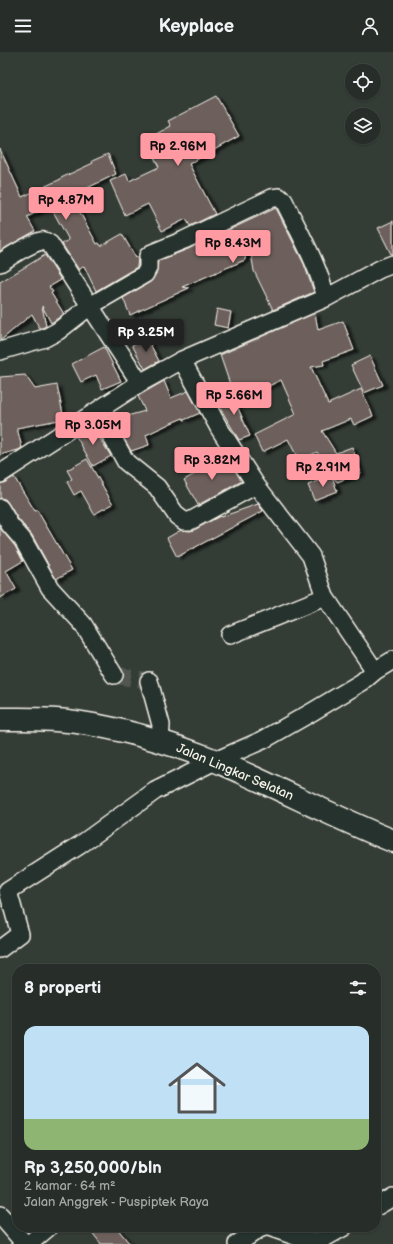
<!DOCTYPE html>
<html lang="id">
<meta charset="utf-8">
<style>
:root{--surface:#272d28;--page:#2f3530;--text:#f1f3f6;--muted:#a4a8a8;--line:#434945;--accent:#ff9aa2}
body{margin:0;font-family:"Balsamiq Sans",sans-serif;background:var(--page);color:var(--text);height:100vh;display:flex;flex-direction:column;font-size:15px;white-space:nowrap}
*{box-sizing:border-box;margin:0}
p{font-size:13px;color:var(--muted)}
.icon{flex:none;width:22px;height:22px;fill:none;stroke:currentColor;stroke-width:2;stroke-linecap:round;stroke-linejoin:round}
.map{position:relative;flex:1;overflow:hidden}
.sheet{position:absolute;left:12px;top:912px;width:369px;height:268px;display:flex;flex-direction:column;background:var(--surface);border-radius:16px;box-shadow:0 1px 3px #0004,0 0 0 1px var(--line)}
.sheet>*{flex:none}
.buttons{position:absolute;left:345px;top:12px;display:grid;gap:8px}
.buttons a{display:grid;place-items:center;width:36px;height:36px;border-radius:50%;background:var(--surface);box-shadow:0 1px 3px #0004,0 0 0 1px var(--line);font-size:20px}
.price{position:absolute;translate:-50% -34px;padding:0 9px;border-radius:4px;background:var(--accent);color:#111;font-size:13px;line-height:26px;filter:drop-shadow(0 1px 2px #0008)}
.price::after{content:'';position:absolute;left:50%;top:24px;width:12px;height:9px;margin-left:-6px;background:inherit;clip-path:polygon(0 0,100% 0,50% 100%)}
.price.active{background:#222;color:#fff}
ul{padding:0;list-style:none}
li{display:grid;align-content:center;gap:8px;height:212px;padding:0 12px}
li span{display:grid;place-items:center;height:124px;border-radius:12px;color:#555}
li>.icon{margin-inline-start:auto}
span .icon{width:72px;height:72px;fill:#fffc;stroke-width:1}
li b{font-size:17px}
h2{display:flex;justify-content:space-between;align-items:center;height:48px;padding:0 12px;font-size:17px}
header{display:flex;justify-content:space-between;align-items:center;height:52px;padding:0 12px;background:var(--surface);font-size:18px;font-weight:800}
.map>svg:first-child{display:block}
.building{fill:#6d605c;stroke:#f4f1e8;filter:url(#shadow)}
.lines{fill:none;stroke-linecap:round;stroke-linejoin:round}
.minor-tunnel{stroke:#515751;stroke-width:17;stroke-dasharray:17 8;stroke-linecap:butt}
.minor-casing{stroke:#f4f1e8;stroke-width:20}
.secondary-casing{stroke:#f4f1e8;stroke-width:25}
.minor{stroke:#26332d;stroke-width:17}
.secondary{stroke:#26332d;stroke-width:22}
.labels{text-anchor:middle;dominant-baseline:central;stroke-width:4;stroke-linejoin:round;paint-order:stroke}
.street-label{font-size:13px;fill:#f4f1e8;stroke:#26332d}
</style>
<header><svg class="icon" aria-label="menu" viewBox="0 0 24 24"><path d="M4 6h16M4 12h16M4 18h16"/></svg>Keyplace<svg class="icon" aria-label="person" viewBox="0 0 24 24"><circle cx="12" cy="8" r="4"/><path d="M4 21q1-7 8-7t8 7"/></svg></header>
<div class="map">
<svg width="393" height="1192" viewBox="0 0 393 1192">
<defs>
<filter id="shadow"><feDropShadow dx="4.5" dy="2.5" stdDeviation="1" flood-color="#0009"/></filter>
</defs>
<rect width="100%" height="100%" fill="#343c36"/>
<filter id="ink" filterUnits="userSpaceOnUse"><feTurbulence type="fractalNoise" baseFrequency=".025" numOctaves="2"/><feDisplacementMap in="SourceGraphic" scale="8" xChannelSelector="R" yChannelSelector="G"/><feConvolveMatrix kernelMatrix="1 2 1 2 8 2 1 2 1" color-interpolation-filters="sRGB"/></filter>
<g filter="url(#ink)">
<!-- building -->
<path class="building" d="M216,44L239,84L189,112L215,162L190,174L186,167L162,179L148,152L125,163L110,129L126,122L129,129L159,115L145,88L171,74L168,69Z
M0,97L22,145L61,127V126L93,111L92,109L108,102L116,122L71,144L97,192L99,191L101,194L122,182L136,206L138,205L137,215L96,239L84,214L79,218L62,192L69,188L50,154L27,165L35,179L0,199Z
M276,156L304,212L314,240L273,258L254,219L248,183L245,208L182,235L189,236L130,263L123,246L150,230L157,220L158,209L188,197Z
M393,169V202H391L378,176Z
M45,203L61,228L49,235L53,240L51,241L64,262L51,271L42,254L46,274L40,277L32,262L0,289V230Z
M217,257L231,260L228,276L214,273Z
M315,261L318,278L343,269L354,298L323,309L324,313L311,315L328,352L361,337L373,364L354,373L351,367L322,379L336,401L352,395L361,421L337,430L317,400L299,409L288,387L262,400L254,383L296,362L281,328L236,350L220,303Z
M147,286L159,309L145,317L132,293Z
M104,295L121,329L102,337L96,323L81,330L72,312Z
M370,304L383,333L364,341L351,313Z
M25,323L35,337L57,333L64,367L17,376L22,396L18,398L0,403V325Z
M164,329L171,346L188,339L200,361L184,368L183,366L169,372L146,383L149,393L131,399L121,381L125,380L120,366L145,359L138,344Z
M232,342L250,384L239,388L216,349Z
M92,374L111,404L93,414L76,384Z
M87,407L113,452L94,462L81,439L74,443L67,430L72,427L67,418Z
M227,407L242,429L198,453L184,428L207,415L208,417Z
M332,424L337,439L314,448L308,433Z
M14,425L35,459L37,458L72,518L56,527L32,483L18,467L8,451L5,447L0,446V432L5,430Z
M258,452L263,459L177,505L167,486L181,478L190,479L194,478L220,464L221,465Z
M0,476L15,494L23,509L6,519L16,537L0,546Z
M88,1175H116L130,1192H101Z"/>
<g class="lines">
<!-- minor-tunnel -->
<path class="minor-tunnel" d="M114,623L149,629"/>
<!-- minor casing -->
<g class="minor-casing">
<path id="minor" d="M0,211C9,205 30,192 41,189C44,188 47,190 50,192L140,331
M0,299L45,286L58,279L90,254L145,222L148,216V204L152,201L184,188L272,146L279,145L284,149C299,180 318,212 326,246
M182,308L219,376L256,433L311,504L325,545L375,619
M108,378L126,410L157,435L177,464L184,469H190L256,433
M0,422L140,331L182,308L326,246L380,217L393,212
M0,456L10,473L23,488L50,536L83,572L114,623
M230,583L325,545
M149,629L161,673L160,690
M0,897L20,882L8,839L80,793L155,739L215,709L263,688L312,660L362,630L375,619L393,608
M376,1155L393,1145
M0,1163L25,1192
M269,1175L309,1189H319L344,1175
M29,1192L49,1175
M237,1192L259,1177L265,1175"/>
</g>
<!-- secondary casing -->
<g class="secondary-casing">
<path id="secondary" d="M0,667C25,667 51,666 76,670C124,677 171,691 216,709C276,734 333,765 393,789"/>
</g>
<!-- minor -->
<use href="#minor" class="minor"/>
<!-- secondary -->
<use href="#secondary" class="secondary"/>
</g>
</g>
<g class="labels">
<!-- street labels -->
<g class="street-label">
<text transform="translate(235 720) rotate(23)">Jalan Lingkar Selatan</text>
</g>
</g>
</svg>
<div class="buttons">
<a><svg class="icon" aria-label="locate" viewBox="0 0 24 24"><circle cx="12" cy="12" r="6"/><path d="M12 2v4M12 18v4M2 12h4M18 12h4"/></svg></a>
<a><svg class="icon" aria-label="layers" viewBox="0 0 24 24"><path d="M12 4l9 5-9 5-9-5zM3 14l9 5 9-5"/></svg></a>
</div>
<b class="price" style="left:178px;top:115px">Rp 2.96M</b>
<b class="price" style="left:66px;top:169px">Rp 4.87M</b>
<b class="price" style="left:233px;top:212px">Rp 8.43M</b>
<b class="price active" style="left:146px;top:301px">Rp 3.25M</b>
<b class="price" style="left:234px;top:364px">Rp 5.66M</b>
<b class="price" style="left:93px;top:394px">Rp 3.05M</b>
<b class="price" style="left:212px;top:429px">Rp 3.82M</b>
<b class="price" style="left:323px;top:436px">Rp 2.91M</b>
<section class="sheet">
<h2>8 properti<svg class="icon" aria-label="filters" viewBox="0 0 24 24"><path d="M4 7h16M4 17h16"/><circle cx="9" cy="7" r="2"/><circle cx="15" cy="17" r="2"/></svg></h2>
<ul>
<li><span style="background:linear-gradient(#bfe0f5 75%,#8fb573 0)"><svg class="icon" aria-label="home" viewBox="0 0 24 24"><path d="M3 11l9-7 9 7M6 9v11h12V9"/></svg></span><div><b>Rp 3,250,000/bln</b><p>2 kamar · 64 m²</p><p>Jalan Anggrek - Puspiptek Raya</p></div></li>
</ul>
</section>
</div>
